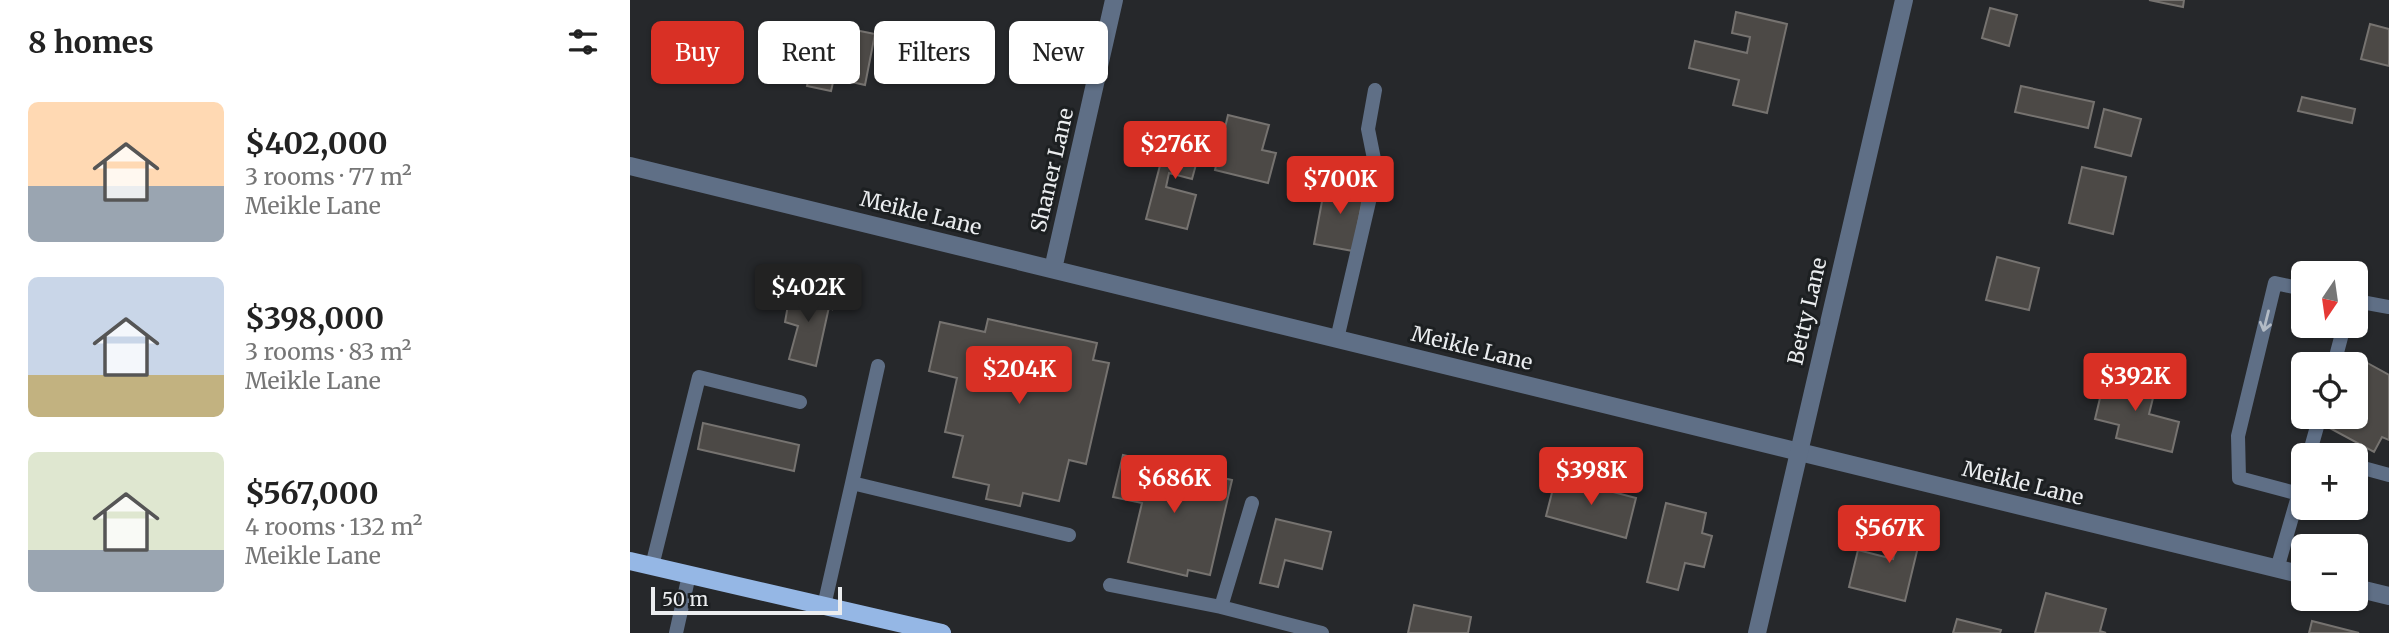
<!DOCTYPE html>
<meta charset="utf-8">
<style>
:root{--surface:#fff;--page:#f6f6f6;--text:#222;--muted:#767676;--accent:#d93025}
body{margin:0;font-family:Merriweather,serif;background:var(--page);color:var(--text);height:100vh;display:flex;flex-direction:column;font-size:26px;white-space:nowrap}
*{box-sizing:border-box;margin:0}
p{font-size:23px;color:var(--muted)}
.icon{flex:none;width:38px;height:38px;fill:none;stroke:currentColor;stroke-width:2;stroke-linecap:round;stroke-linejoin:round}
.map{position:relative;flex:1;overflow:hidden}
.side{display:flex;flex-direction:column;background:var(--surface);width:630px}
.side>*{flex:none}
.hud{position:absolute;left:21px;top:21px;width:665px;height:63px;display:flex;gap:14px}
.needle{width:46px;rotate:193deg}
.buttons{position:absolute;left:1661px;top:261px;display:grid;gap:14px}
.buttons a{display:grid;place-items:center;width:77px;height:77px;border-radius:10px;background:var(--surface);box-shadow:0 2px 5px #0004;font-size:35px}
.scale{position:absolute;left:21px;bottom:18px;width:191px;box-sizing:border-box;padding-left:7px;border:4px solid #ebedef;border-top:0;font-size:19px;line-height:24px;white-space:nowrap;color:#ebedef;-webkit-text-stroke:5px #1c1f21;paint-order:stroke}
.price{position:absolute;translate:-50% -60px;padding:0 16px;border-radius:7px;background:var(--accent);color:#fff;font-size:23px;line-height:46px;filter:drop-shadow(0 2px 4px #0008)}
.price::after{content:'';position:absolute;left:50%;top:42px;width:21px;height:16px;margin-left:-10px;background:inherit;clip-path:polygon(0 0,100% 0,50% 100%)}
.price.current{background:#222;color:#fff}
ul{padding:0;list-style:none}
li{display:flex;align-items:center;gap:21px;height:175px;padding:0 28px}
li span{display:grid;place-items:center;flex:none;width:196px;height:140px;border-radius:10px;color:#555}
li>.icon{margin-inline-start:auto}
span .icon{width:84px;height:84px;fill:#fffc;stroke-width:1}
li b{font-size:30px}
h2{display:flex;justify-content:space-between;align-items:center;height:84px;padding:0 28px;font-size:30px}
.chip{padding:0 24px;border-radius:10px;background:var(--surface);box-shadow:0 2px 5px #0004;font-size:24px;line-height:63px}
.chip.current{background:var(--accent);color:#fff}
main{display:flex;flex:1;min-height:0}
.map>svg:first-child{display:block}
.building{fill:#4c4946;stroke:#767370;stroke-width:2}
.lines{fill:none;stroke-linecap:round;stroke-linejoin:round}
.service{stroke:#5f6f86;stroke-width:14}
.minor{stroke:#5f6f86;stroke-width:18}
.tertiary{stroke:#5f6f86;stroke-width:18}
.primary{stroke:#95b7e5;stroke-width:18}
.oneway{stroke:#b3bbc5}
.labels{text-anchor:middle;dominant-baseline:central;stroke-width:6;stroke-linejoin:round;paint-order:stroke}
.street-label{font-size:21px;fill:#ebedef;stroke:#1c1f21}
</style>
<main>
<section class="side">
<h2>8 homes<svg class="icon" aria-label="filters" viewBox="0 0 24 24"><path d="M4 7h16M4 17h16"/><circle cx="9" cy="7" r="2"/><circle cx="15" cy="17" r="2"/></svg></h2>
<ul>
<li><span style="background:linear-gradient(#ffd9b3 60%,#9aa5b1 0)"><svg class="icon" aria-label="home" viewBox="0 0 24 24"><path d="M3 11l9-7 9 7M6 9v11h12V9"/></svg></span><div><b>$402,000</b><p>3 rooms · 77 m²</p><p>Meikle Lane</p></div></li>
<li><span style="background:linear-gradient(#c9d6e8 70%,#c2b280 0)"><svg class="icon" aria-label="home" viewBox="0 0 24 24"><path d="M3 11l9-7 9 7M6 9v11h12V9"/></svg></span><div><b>$398,000</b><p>3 rooms · 83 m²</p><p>Meikle Lane</p></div></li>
<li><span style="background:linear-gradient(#dfe7d0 70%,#9aa5b1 0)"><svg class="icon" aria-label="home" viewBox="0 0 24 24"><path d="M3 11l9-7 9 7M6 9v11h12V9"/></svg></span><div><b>$567,000</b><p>4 rooms · 132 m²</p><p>Meikle Lane</p></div></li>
</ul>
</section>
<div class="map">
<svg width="1759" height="633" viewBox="0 0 1759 633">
<rect width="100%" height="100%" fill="#26282b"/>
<!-- building -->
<path class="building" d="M1519,0H1554L1553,7Z
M1360,8L1387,15L1379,46L1352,38Z
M1106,12L1157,24L1137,113L1103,105L1109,80L1059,68L1065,41L1117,53L1120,37L1102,33Z
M1740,24L1759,29V66L1731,59Z
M220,29L245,34L235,85L204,78L201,91L177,86L186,41L216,47Z
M1391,86L1464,102L1458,128L1385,112Z
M1672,97L1725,109L1722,123L1668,111Z
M1474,109L1511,119L1501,156L1465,147Z
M598,115L639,125L632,150L646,153L638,183L585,170Z
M539,131L573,139L562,179L539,173L536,187L566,195L557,229L516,219Z
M1452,167L1496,177L1483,234L1439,223Z
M696,180L735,187L723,251L684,244Z
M1367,257L1409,268L1399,310L1356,300Z
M161,288L204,299L202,309L199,307L186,366L159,359L168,326L155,322Z
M358,319L467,343L463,360L479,363L456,464L439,460L429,501L393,493L390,506L356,499L359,485L323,477L333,436L315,432L327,378L299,371L310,322L355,332Z
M1732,360L1759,375V440L1752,437L1744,452L1696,426L1701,416H1726V372Z
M1476,373L1526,386L1519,414L1549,422L1542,452L1486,438L1489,425L1465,419Z
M73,423L169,445L164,471L68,449Z
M493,455L602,480L580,575L558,570L557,576L498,562L512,503L483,497Z
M926,477L1006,498L996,538L916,516Z
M1036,503L1076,513L1072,533L1082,536L1074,567L1055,563L1048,590L1017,582Z
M1274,517L1294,522L1275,601L1219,587L1228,550L1263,559Z
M646,519L701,532L692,569L655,560L648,587L630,583Z
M1416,593L1476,609L1470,631L1476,633H1405Z
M784,605L841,617L838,633H778Z
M1327,619L1371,630L1370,633H1323Z
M1682,621L1729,633H1679Z"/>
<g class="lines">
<!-- service -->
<path class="service" d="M1726,301L1759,307
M707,339L742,189L745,164L738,129L745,90
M1704,364L1714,326
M1679,455L1690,416
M1726,466L1759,475
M222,483L248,366
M1669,494L1609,478L1608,436L1645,283L1673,289
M22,566L69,377L170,402
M1647,569L1673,479
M480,585L591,607L692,633
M194,606L222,483L439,535
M591,607L622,503
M46,633L59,575"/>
<!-- minor -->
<path class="minor" d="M0,166L1673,575
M423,269L484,0
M1726,588L1759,596"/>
<!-- tertiary -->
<path class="tertiary" d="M1127,633L1274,0"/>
<!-- primary -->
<path class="primary" d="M0,561L312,633"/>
</g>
<!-- one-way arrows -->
<defs><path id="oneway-shaft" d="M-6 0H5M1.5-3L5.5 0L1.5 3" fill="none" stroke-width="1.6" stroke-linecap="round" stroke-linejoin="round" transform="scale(1.75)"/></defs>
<use class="oneway" href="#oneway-shaft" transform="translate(1636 321) rotate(104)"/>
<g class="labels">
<!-- street labels -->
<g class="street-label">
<text transform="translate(422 170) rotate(-77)">Shaner Lane</text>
<text transform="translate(291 213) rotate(14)">Meikle Lane</text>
<text transform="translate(1177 311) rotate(-77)">Betty Lane</text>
<text transform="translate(842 348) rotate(14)">Meikle Lane</text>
<text transform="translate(1393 483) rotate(14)">Meikle Lane</text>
</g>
</g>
</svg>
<div class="buttons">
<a><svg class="needle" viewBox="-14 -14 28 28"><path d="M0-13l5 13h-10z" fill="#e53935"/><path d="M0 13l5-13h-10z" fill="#767676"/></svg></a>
<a><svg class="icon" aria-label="locate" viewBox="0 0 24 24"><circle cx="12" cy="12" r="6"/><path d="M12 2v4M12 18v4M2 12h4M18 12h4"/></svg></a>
<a>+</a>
<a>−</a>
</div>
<div class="scale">50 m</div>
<b class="price" style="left:545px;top:181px">$276K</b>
<b class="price" style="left:710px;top:216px">$700K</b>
<b class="price current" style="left:178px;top:324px">$402K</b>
<b class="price" style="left:389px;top:406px">$204K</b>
<b class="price" style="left:1505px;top:413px">$392K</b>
<b class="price" style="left:961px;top:507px">$398K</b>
<b class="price" style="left:544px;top:515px">$686K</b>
<b class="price" style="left:1259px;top:565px">$567K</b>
<div class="hud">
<a class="chip current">Buy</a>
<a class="chip">Rent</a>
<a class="chip">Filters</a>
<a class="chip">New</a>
</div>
</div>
</main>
